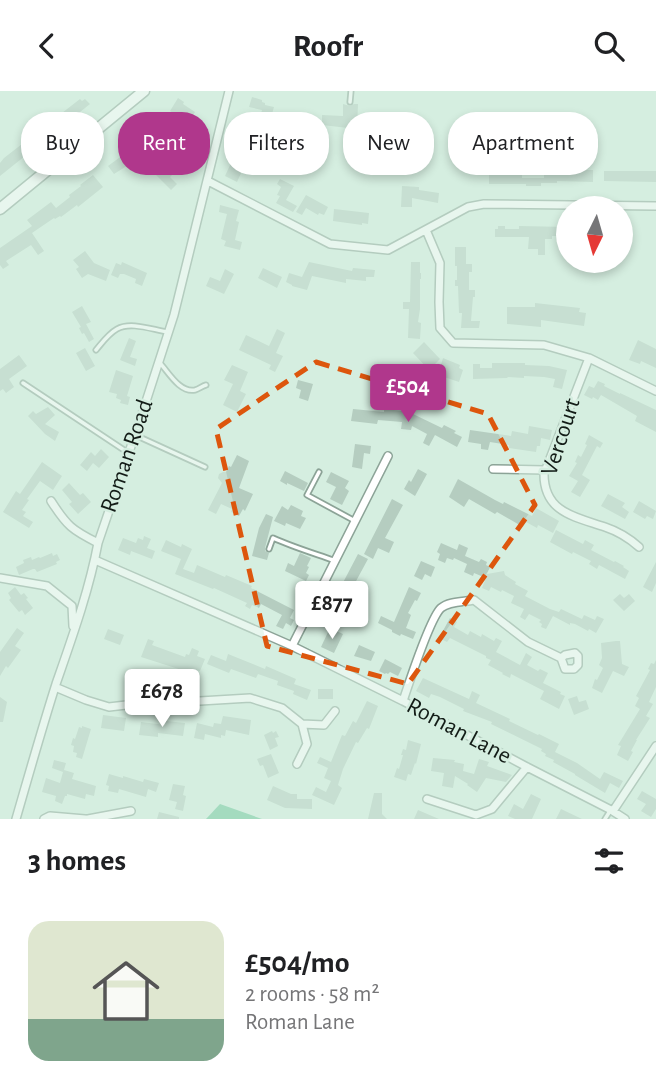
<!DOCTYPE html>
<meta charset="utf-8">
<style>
:root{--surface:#fff;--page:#f2f2f2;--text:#202124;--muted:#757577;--accent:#b0378c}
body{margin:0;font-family:"Alegreya Sans",sans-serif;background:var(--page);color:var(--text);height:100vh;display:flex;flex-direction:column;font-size:26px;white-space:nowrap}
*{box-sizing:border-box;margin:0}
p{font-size:23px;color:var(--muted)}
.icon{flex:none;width:38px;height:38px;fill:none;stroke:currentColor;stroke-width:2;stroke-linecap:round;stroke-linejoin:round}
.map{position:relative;height:728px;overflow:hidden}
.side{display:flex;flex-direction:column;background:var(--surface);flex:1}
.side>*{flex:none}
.guide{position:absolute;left:21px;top:21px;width:614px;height:63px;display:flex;gap:14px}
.needle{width:46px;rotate:185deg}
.controls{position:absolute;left:556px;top:105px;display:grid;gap:14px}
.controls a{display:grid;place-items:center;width:77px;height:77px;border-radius:50%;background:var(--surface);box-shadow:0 4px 10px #0003;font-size:35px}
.price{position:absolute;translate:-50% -60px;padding:0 16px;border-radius:7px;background:#fff;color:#222;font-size:23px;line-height:46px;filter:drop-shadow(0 2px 4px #0008)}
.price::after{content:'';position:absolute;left:50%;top:42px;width:21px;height:16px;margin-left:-10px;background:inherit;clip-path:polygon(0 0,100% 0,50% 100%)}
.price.on{background:var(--accent);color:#fff}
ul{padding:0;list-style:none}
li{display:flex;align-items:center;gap:21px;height:175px;padding:0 28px}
li span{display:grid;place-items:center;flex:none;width:196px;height:140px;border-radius:21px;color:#555}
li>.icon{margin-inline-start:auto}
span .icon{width:84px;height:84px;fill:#fffc;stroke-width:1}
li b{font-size:30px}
h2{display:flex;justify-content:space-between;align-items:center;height:84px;padding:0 28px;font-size:30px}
.pill{padding:0 24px;border-radius:28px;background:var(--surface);box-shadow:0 4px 10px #0003;font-size:24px;line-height:63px}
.pill.on{background:var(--accent);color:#fff}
header{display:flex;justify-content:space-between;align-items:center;height:91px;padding:0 28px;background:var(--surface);font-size:32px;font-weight:700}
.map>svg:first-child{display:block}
.forest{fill:#68c398}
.building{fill:#b5cdc0}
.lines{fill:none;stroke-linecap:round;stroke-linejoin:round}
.lane-casing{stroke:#8ca397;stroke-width:7}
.street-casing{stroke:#8ca397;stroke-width:10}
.secondary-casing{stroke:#8ca397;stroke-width:13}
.lane{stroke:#fff;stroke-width:3.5}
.street{stroke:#fff;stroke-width:7}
.secondary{stroke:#fff;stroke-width:10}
.marked{fill:none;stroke:#dd560d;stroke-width:5;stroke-dasharray:14 9;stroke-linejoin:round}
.labels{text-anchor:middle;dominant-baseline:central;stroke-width:5;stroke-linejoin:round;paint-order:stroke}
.street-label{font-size:24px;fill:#131c17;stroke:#d5eee0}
</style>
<header><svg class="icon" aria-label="back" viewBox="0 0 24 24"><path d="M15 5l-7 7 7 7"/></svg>Roofr<svg class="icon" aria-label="search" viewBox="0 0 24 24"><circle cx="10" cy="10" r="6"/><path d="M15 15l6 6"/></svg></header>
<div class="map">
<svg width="656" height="728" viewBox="0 0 656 728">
<rect width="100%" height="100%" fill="#d5eee0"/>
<!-- forest -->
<path class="forest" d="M220,713L262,728H206Z"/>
<!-- building -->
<path class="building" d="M252,6L262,9V11L265,12V14L274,16L268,37L258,34L262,19L249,16Z
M178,7L184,11L183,13L195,21L189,31L170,20Z
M80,8L82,10L85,8L90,13L0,85V72L4,67Z
M343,13L350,15L354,13H358L357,38L322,34V24L343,25Z
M138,33L144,40L124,57L118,49Z
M127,61L133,71L114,83L108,75Z
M240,63L258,71L252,83L242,80L237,91L225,85L231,72L235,74Z
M161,70L173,83L170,86L177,93L171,99L151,79Z
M570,79H593V91L557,90V92H541V95H526V93H489V84H522V87H544V81H570Z
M604,80H656V91L604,90Z
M93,84L103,96L78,116L77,114L61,126L60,125L55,128L54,127L32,142L44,160L38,164L31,154L6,170L9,174L3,178L0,174V157L32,135L27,129L51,111L56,117L70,106L69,104L81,95L80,94Z
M280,88L294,95L286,109L297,115L293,121L276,112L280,105L277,104L281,96L277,93Z
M402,95L419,96V99L439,102L438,112L412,107V116H401Z
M306,104L328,116L324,124L319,122L318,124L306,117L302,124L296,121Z
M220,114L239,119L236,130L239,131L235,149L242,151L240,159L224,155L226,150L221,148L227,123L219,121Z
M334,118L369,122L368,133L362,132V134L333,130Z
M498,135H505V138H519V135L569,136V145H552V148H545V164H538V158H528L529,146H495V138H498Z
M455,156H466V173H472V181H469V199H475V206H473L471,230H480L479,237H461L462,222H459L458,195H455V189H457V175H455Z
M85,160L94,172L110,179L106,190L88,183L82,187L76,178L79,176L73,169Z
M122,171L147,182L142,195L135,192L136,188L124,183H120L118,187L111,184L116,172L121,174Z
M309,171L352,180L353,177L375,179L374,186H366V190L346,188V192L312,185L307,199L292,195V194L286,191L289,182L302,186Z
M411,171H420V182H421V188H420V218L418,231L421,232L420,248L408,247L409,218H403V211H410Z
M263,177L282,186L277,197L258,187Z
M225,178L234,183L224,203L206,195L210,186L220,190Z
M535,212L580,217L579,221L586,222L584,235L541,229V236L507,233V216H535Z
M82,215L91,231L86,233L94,248L89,251L84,242L82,243L79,237L81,236L72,221Z
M277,238L285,242L276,262L283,265L275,281L269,278L271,274L239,259L246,244L269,255Z
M129,247L136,250L130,266L137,268L135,275L120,269Z
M638,249L656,258V277L641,270L640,273L629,269Z
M424,251L440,268L429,279L413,262Z
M85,257L95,275L86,280L76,262Z
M19,264L27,275L9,288L14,296L6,302L3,298L0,300V278Z
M443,267L460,274L459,277L463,279L459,291L438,284Z
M492,272H525V274L549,275L567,279L562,298L553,296L555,288L544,286L524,285V287L508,286L507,287L473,288V273H480V277H492Z
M232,274L248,281L240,300L246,303L237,321L223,314L233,293L224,289Z
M116,279L133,285L127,305L130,306L128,314L120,312L121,309L116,307L117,303L109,301Z
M298,289L313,293L308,310L299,307L301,299L296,297Z
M598,290L605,293L604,295L620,303V302L656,319V341L635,330L637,325L601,304L598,309L593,306L592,308L584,304L589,295L594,297Z
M48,316L55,324L45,333L59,341L55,350L45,343L28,325L33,320L36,323Z
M353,318L384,321V318L413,321V323L442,337L444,334L456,340L454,342L462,346L457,356L435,344L429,355L423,352L427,343L412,335L411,339L401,338L402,331L378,329L377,333L351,330Z
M529,335L552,339L550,349L541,347L540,355H537L536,361L509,357V354L490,351L488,359L481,358V353L468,351L470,339L511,345L512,340L528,343Z
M589,344L603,352L600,357L597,355L582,384L590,389L580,406L571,401L578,390L569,385L577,372L575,371L578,364L581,366L587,354L585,353Z
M355,353L371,355L370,363L364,362L362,378L352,376Z
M101,358L109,366L99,377L93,372L87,380L80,374L91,361L95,365Z
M237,364L249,370L239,397L253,403L245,420L243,418L239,425L231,421L232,418L221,413L216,423L208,419L222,392L218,387L219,383L223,381H226L229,375L231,376Z
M42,371L62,385L53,399L40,390L27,408L29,409L22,419L26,421L23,425L33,431L29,437L3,421L16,400L20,403Z
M418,378L427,383L415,405L404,398L409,389L411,391Z
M285,380L308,392L304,400L287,392V394L280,390Z
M331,381L349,390L345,397L349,400L342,414L330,408L336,396L326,391Z
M458,388L495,409L503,413L504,411L532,425L536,417L559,430L553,442L538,434L537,437L526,431L523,436L497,421L495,423L469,408L464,416L449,406Z
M69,392L80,404L83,402L91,411L78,423L69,413L72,411L62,399Z
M608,403L625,412L622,416L629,421L625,428L601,415Z
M392,408L403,414L385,447L394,451L389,462L378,457L373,468L364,463Z
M639,410L656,420L653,428L647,425L645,428L633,421Z
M291,414L303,420L301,425L306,427L300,438L286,432L285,435L274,430L282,415L288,419Z
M266,423L273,426L265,457V460L269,462L267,469L252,465L259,437Z
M556,439L583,453L585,449L594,454L591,459L614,471L615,470L624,475L623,476L629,480L625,488L599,474L597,478L589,473L591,470L573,461L572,463L550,451Z
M144,445L151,448L147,457L155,460L152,468L131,460L130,464L118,459L123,447L136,452L138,447L143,449Z
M166,449L181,456L182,453L192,458L183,478L194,482L197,474L225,486L226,484L252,495L251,497L294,519L290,527L294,529L291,535L286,532L283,538L276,535L282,524L261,513L259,517L252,514L250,518L245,515L247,512L214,497L213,498L175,483L181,468L161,460Z
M441,452L457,459L459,453L468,457L465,465L479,471L481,468L487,471L486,474L490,476L487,483L504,480L505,484L516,491L515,493L528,500L525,505L550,518L559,521L561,518L582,528L584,524L595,529L597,525L604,528L596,542L589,538L588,540L575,533L570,532V534L553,525L546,538L541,536L542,533L539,531L541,529L529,523L525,529L520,526L524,518L511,512L514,505L502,499L501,501L491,496L489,500L482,497L486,487L474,482L473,485L464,481L467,473L454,467L453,469L447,467L445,472L438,469L440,463L437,461Z
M52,462L53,465L57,463L60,469L56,471L57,473L37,481L35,478H33L19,484L16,476L24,472L23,469L31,466L32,469L39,466L40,467Z
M300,462L311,467L307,475L309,476L306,482L309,484L306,490L285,480L288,472L294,475Z
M358,463L368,468L355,492L359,493L349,511L347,510L334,537L325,533L328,525L326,524Z
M421,470L435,476L431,486L425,483L422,489L414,485Z
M656,471V492L652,501L643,496Z
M15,496L21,504L24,502L28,507L26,508L33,517L25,524L22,519L19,521L9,509L11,507L8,502Z
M409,496L421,502L417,510L415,509L408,522L411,524L406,537L416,541L413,548L401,543L400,545L392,541V539L378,532L381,525L394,531Z
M620,503L624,507L629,503L635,510L624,520L613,509Z
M450,527L457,531L454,536L468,544L470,540L481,546L482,543L494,550L496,547L502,550L496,561L520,574L526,562L532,566L527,574L538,580L540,578L548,582L543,592L561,601L560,603L565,605L559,618L540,608L544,600L511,583L510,587L502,583L503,582L488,574L491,569L486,567V565L450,547L447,551L439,547Z
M17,537L24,542L15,555L21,559L8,577L6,575L0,585V561Z
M330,537L343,543L334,562L321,556Z
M108,538L124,544L120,554L104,548Z
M148,548L154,550L152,554L185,566L186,563L189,564L192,557L199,560L197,565L205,568L200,580L189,578L188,581L141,566Z
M616,550H620L622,573L629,576L624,585L613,580L602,602L592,597L595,588L597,589L603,577L599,574L602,567L601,552Z
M359,554L375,561L371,570L354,565Z
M228,563L265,578L266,575L296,588L294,593L311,599L307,609L293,603L294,600L277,594L278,590L258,583L256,587L231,578L229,582L207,573L211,564L226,570Z
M385,568L402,577L398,585L390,581L388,583L386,582L385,583L379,580Z
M656,569V596L649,611L653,613L646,625L650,627L636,649H637L631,660L633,661L628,670L617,664L621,655L618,654L640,618L635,615L639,607L636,605L650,579L648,578L651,572L654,573Z
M423,587L469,608L472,600L480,604L476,612L510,628L509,630L538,644L539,643L559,653L555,661L577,672L600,688L604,681L623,690L619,697L610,692L605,702L575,684V683L553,671L554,669L545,665L546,663L541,660L542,658L491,633L492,631L463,620L464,618L440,606L431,603L429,607L416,600Z
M318,598H333V608H318Z
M577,605L579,611L586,609L589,618L574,624L568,608Z
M0,606L7,611L3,631H0Z
M367,610L378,615L369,638L367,637L358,652L356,651L343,678L338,694L342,697L334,714L312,704L316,696L326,701L331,690L324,687L328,677L317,672L320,666L331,671L342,644L345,645L353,630L356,632Z
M103,624L126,627L124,640L101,637Z
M223,625L251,629L249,644L226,639L225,645L221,644V647L205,643L204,649L194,647L197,632L213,636L214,632L221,633Z
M166,630L185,632L183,645L158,642V646L139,644L141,631L165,634Z
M82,635L91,638L82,668L76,666L77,662L73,661L74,655L71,654L73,647L75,648L79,636L82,637Z
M272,640L273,642L276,640L279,646L275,647L278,655L270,659L264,644Z
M408,649L421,653L416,673L415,672L411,684L408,683L406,690L394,686L397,677L399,678L403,664H401L403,658L406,659Z
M271,663L279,682L268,687L263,674L260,675L257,668Z
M433,667L455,669L454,671L464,673L463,680L474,683L479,668L489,671L487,675L512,684L506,691L486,687L477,701L467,694L468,693L455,685L453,697L442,695L444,682L431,680Z
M54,669L66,672L64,679L74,682L72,688L96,695L94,705L86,703L85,708L67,703V705H65L62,713L55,710L56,705L42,701L46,687L60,692L63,681L52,677Z
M109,683L123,687V685L143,691L144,688L159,692L156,701L148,698L146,706L119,698L118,702L108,700L109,695L106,694Z
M173,693L185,695L183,704L186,705L183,720L175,718L177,711L169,709Z
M273,695L291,703H297V708H312V718L285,717L267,709Z
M642,700L656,708V718L651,726L641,720L646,713L637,708Z
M374,702H382V723L387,728H368Z
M531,703L541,708L532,728H515L508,725L514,713L523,718Z
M561,718L582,728H556Z
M418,719L439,728H414Z
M159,721L179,726V728H157Z"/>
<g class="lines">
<!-- lane casing -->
<g class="lane-casing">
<path id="lane" d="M350,11L351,0
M96,259C102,252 108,243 117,238C131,230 153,239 168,241
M160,272C169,282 180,302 195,299C199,298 202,295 206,294
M23,292L127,361
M135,344L205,376
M319,381L307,404L355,430
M269,458L273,447C293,456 313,462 333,469
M605,728L610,720"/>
</g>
<!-- street casing -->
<g class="street-casing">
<path id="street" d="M208,90L330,153L388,159L468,116L484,113L656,115
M426,139L440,172L439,211L440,237L453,252L544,254L589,267L656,300
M589,267L544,383C544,422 576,426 605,436C617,440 629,447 639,456
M493,378L545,379
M51,410C67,435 72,439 98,452
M95,469L292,555L403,610L527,676L611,719L625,728
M0,487L47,495L72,515L73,535
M292,555L388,365
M55,596L86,609L109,616L126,614L144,608L200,610L250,607L282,617L302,633L324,634L335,620
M403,610C409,592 430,527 441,517C449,510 464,511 474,509L528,551L561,567L565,578H574L578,574V565L575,562L565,564L561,567
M297,673L307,653L302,633
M427,708L476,724L492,718L527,676
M613,720L656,655
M16,728C29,683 42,637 56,593C72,547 89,500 98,452L141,326L174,224L229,0
M44,728L50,725L85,728
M88,728L131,720"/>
</g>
<!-- secondary casing -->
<g class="secondary-casing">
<path id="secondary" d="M0,118L144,0"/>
</g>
<!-- lane -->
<use href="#lane" class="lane"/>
<!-- street -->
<use href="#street" class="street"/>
<!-- secondary -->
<use href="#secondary" class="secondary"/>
</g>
<!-- marked area -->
<path d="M0 0H656V728H0ZM316,271L488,323L535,414L408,593L267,555L216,338Z" fill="#d5eee0" fill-opacity=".55" fill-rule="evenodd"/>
<path class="marked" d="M316,271L488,323L535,414L408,593L267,555L216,338Z"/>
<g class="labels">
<!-- street labels -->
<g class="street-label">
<text transform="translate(561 346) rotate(-72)">Vercourt</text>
<text transform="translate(127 365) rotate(-71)">Roman Road</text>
<text transform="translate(459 640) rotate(28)">Roman Lane</text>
</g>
</g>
</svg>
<div class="controls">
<a><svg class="needle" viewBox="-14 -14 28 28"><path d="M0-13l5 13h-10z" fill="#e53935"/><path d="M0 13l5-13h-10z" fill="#757577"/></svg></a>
</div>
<b class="price on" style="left:408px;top:333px">£504</b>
<b class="price" style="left:332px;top:550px">£877</b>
<b class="price" style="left:162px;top:638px">£678</b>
<div class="guide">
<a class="pill">Buy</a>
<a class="pill on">Rent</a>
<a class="pill">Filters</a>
<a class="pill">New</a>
<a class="pill">Apartment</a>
</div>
</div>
<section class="side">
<h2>3 homes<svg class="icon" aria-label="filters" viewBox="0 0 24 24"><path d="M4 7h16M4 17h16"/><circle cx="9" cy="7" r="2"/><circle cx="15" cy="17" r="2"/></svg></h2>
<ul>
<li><span style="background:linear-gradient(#dfe7d0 70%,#7fa58c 0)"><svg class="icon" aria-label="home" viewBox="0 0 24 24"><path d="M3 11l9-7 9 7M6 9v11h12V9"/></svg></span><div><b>£504/mo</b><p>2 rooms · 58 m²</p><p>Roman Lane</p></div></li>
</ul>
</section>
